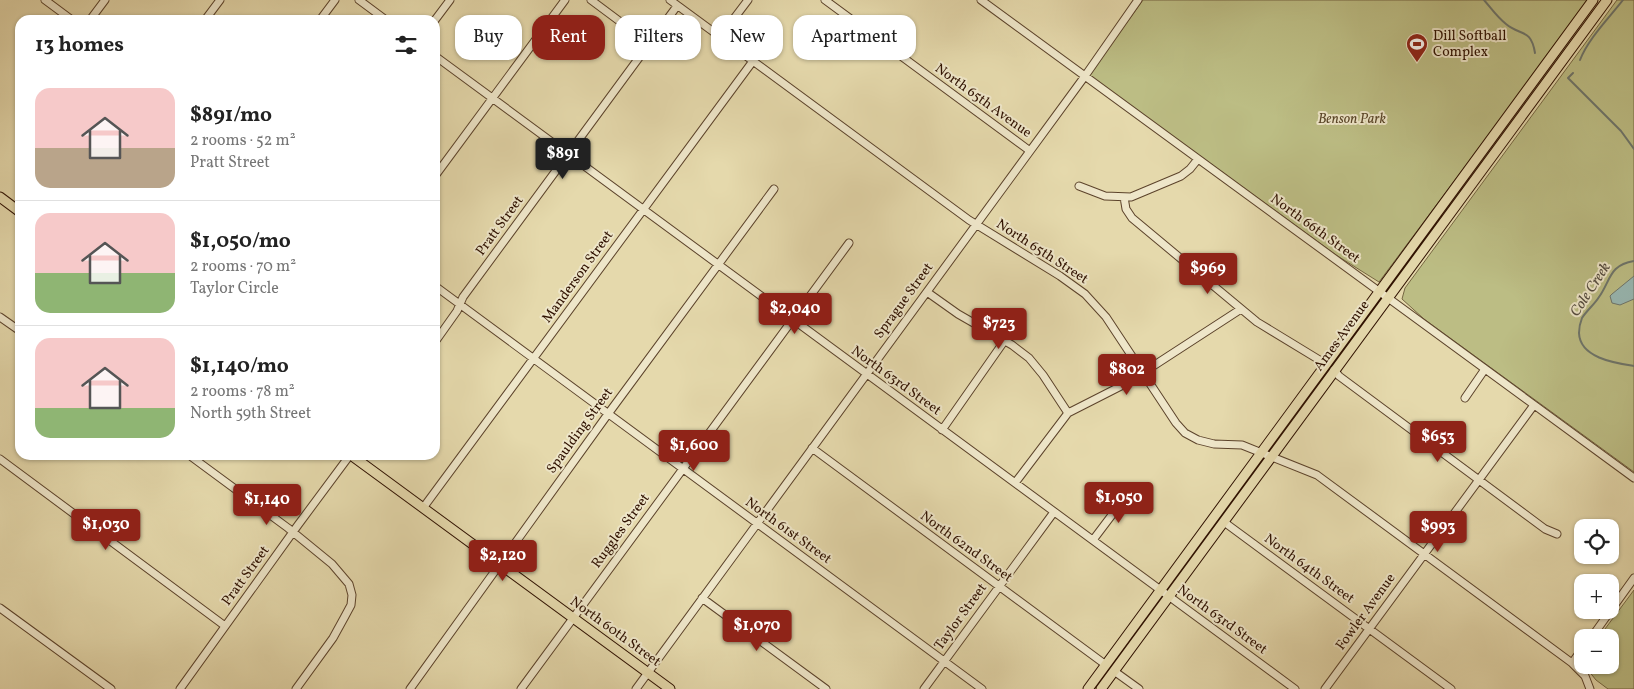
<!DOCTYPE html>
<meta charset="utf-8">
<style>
:root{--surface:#fff;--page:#f6f6f6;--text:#222;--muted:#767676;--line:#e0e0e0;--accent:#8f2418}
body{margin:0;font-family:Vollkorn,serif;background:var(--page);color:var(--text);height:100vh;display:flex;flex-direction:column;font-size:19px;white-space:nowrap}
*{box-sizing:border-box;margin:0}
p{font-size:16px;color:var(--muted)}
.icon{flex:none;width:28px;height:28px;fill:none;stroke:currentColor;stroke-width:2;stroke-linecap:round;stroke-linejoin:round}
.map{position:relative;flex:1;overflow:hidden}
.side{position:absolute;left:15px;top:15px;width:425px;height:445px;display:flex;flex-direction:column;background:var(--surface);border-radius:15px;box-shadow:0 1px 4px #0004}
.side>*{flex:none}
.guide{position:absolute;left:455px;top:15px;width:475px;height:45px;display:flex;gap:10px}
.buttons{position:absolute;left:1574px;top:519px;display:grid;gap:10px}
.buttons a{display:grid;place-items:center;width:45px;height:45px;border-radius:10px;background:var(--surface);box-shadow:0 1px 4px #0004;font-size:25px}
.price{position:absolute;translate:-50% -42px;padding:0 11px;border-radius:5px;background:var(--accent);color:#fff;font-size:16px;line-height:32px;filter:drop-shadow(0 1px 2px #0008)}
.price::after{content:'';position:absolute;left:50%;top:30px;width:15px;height:11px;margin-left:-8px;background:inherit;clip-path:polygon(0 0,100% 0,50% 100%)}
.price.selected{background:#222;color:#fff}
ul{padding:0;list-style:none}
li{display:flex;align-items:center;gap:15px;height:125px;padding:0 20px}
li+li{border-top:1px solid var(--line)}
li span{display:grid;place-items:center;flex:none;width:140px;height:100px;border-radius:15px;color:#555}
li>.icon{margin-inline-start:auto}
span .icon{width:60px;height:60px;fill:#fffc;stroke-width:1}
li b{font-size:21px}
h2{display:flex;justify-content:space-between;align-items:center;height:60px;padding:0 20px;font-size:21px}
.tag{padding:0 18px;border-radius:15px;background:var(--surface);box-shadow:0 1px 4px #0004;font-size:18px;line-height:45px}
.tag.selected{background:var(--accent);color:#fff}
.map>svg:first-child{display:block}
.green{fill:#bcbd84;stroke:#766742}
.water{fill:#98b8b3;stroke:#6e756b}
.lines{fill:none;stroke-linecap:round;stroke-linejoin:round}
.stream{stroke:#6e756b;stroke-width:2}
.minor-casing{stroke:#5c432b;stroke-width:9}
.major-casing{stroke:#2f1100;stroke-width:11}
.minor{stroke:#eee6c9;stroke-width:7}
.major{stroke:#e5d9ac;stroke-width:9}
.labels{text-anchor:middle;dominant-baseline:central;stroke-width:4;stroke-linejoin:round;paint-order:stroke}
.poi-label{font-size:14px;fill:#2f1100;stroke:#eee6c9;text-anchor:start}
.street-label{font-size:14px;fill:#2f1100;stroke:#eee6c9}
.park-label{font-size:14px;font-style:italic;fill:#594528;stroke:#eee6c9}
.water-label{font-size:15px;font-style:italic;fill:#544b3f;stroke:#eee6c9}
</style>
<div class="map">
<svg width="1634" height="689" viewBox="0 0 1634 689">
<rect width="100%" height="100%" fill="#e5d9ac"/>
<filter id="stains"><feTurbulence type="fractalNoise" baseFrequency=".004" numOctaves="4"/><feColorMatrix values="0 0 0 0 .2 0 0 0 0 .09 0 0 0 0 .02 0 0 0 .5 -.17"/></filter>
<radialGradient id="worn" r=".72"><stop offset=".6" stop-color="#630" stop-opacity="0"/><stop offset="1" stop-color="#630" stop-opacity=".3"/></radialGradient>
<!-- green -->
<path class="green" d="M1143,0H1589L1379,282L1336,255L1089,75Z
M1617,0H1634V472L1424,319L1402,299L1405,288Z
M1634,590V689H1608L1596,680L1584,665H1610V638L1599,637Z"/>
<!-- water -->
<path class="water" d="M1634,276V299L1620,305L1612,303L1610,296L1612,294Z"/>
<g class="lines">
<!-- stream -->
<path class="stream" d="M1484,0C1491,8 1497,17 1506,24C1520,36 1531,28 1535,53
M1580,60C1588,39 1609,18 1623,0
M1573,73L1568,78L1621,131L1634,149
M1634,261C1609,265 1611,280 1599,297C1594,305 1587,310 1582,318C1580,323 1579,328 1579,333C1580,358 1615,363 1634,366"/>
<!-- minor casing -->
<g class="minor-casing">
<path id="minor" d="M45,0L72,20
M359,0L386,20
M591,0L650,44
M670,0L969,220L1060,276L1085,294L1106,317L1176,423L1185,433L1198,440L1214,444L1242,445L1317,475L1572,663L1585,676L1590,689
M825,0L1030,151
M981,0L1634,478
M90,20L105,0
M205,20L220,0
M320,20L335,0
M435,20L450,0
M720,37L748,0
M435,56L1295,689
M435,176L565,0
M1079,186L1105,196L1131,197L1181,176L1190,169L1198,159
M1124,197L1126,209L1132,218L1257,322L1326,364
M435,286L982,689
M927,292L958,314L1012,345L1029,358L1043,375L1068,413
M0,317L20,331
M435,342L457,311L463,297L677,6
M1334,370L1339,376L1545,529L1557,534
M1465,398L1485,369
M942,430L1005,340
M812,448L1106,665
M189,455L288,528L332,564L349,584L352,595L351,605L344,618L333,638L296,689
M0,459L225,626
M1015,483L1068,413L1127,383L1241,309
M423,508L753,61
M1224,522L1451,689
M1093,540L1127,495
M702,598L826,689
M0,608L111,689
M1591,638L1634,578
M1572,663L1582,649
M1114,671L1139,689
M180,689L298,525L350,455
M410,689L608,414L774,189
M521,689L849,243
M636,689L1085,76L1138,0
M924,689L1054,512
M1325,689L1534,405"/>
</g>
<!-- major casing -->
<g class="major-casing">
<path id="major" d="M0,197L20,212
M351,455L670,689
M1088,689L1593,0
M1101,689L1607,0"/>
</g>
<!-- minor -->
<use href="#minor" class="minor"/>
<!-- major -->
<use href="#major" class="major"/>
</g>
<!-- icons -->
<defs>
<g id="stadium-pin" transform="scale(1.125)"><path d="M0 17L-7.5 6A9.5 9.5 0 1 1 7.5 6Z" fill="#8f2418" stroke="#eee6c9"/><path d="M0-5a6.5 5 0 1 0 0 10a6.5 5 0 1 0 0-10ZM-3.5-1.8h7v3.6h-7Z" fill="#fff"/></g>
</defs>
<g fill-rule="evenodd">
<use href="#stadium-pin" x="1417" y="44"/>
</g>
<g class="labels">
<!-- poi labels -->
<g class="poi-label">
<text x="1433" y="36">Dill Softball<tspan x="1433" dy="16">Complex</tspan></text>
</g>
<!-- street labels -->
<g class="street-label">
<text transform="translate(983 101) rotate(36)">North 65th Avenue</text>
<text transform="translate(500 226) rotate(-54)">Pratt Street</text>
<text transform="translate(1315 229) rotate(36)">North 66th Street</text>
<text transform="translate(1042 252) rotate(33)">North 65th Street</text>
<text transform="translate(578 277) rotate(-54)">Manderson Street</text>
<text transform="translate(904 301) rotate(-54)">Sprague Street</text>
<text transform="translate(1342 336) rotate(-54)">Ames Avenue</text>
<text transform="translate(896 381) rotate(36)">North 63rd Street</text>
<text transform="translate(580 431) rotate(-54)">Spaulding Street</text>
<text transform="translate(621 531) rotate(-54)">Ruggles Street</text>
<text transform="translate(788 531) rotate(36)">North 61st Street</text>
<text transform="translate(966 547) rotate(36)">North 62nd Street</text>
<text transform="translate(1309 569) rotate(36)">North 64th Street</text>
<text transform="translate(246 576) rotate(-54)">Pratt Street</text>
<text transform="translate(1366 612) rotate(-54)">Fowler Avenue</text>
<text transform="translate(961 617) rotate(-54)">Taylor Street</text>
<text transform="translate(1222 620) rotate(36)">North 63rd Street</text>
<text transform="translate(615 632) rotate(36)">North 60th Street</text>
</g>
<!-- park labels -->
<g class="park-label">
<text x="1352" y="119">Benson Park</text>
</g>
<!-- water labels -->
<g class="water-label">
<text transform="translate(1591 290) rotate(-57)">Cole Creek</text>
</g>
</g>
<rect width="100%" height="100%" filter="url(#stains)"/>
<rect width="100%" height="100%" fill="url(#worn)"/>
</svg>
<div class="buttons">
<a><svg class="icon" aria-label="locate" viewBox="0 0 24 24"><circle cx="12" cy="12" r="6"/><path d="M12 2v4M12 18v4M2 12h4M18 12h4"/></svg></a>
<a>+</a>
<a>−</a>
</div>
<b class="price selected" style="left:563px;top:180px">$891</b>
<b class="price" style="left:1208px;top:295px">$969</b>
<b class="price" style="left:795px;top:335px">$2,040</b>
<b class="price" style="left:999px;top:350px">$723</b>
<b class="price" style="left:1127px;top:396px">$802</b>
<b class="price" style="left:1438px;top:463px">$653</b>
<b class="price" style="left:694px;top:472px">$1,600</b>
<b class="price" style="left:1119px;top:524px">$1,050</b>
<b class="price" style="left:267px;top:526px">$1,140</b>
<b class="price" style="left:106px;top:551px">$1,030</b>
<b class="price" style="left:1438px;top:553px">$993</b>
<b class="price" style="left:503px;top:582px">$2,120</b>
<b class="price" style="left:757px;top:652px">$1,070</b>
<div class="guide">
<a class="tag">Buy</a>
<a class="tag selected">Rent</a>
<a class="tag">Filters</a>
<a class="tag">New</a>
<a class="tag">Apartment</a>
</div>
<section class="side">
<h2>13 homes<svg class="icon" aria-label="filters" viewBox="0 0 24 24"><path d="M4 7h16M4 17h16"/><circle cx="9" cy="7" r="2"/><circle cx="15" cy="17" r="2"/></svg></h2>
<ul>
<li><span style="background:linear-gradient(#f6c9c9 60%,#b9a48a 0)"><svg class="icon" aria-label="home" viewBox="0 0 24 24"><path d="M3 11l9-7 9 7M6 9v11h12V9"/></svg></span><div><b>$891/mo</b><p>2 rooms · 52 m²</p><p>Pratt Street</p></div></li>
<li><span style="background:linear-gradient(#f6c9c9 60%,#8fb573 0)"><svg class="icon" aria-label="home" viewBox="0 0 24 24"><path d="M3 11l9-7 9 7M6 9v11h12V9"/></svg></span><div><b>$1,050/mo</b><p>2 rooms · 70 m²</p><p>Taylor Circle</p></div></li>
<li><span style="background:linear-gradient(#f6c9c9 70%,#8fb573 0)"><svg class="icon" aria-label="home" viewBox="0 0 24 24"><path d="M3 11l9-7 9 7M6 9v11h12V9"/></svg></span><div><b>$1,140/mo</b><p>2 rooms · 78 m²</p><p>North 59th Street</p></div></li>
</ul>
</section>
</div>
